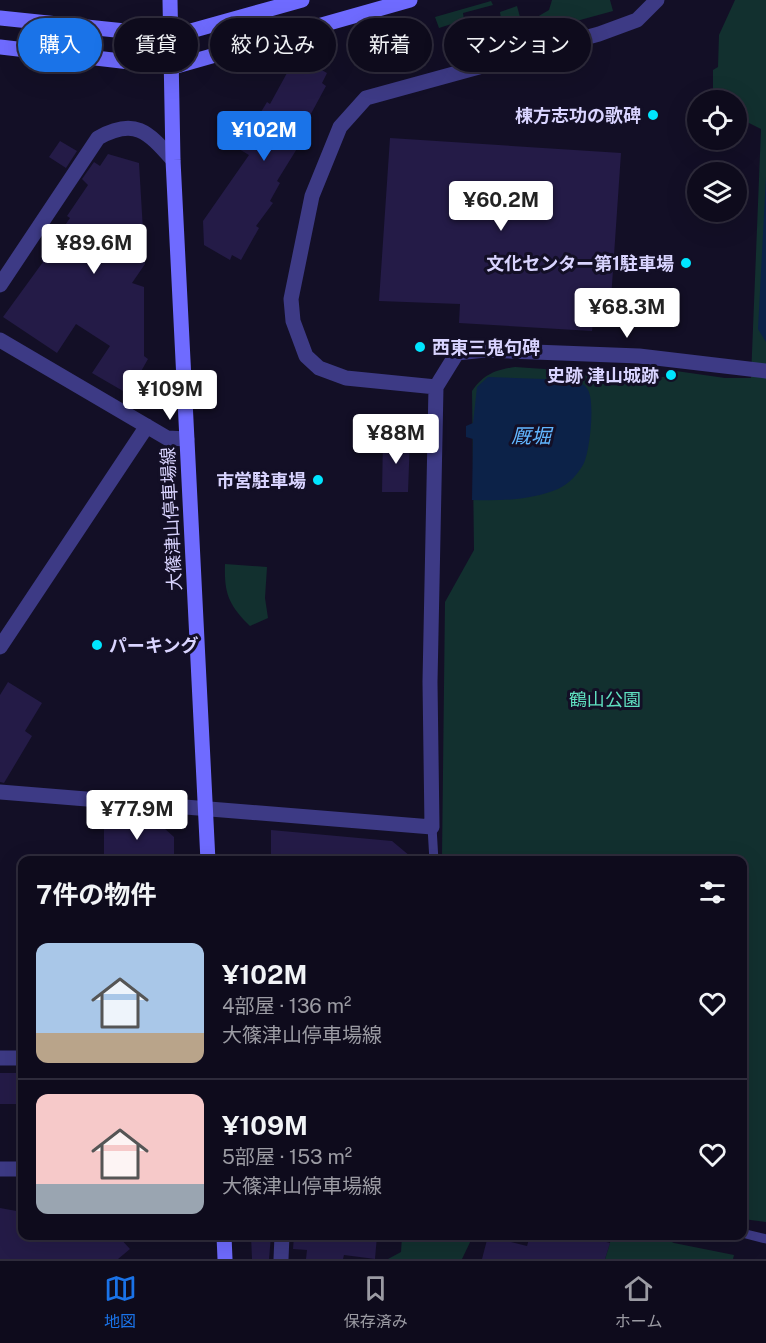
<!DOCTYPE html>
<html lang="ja">
<meta charset="utf-8">
<style>
:root{--surface:#0e0b1c;--page:#171425;--text:#f1f3f6;--muted:#9b9ba3;--line:#2e2b3b;--accent:#1a73e8}
body{margin:0;font-family:"Public Sans","Noto Sans JP",sans-serif;background:var(--page);color:var(--text);height:100vh;display:flex;flex-direction:column;font-size:22px;white-space:nowrap}
*{box-sizing:border-box;margin:0}
p{font-size:20px;color:var(--muted)}
.icon{flex:none;width:33px;height:33px;fill:none;stroke:currentColor;stroke-width:2;stroke-linecap:round;stroke-linejoin:round}
.map{position:relative;flex:1;overflow:hidden}
.drawer{position:absolute;left:18px;top:856px;width:729px;height:384px;display:flex;flex-direction:column;background:var(--surface);border-radius:12px;box-shadow:0 6px 24px #0002,0 0 0 2px var(--line)}
.drawer>*{flex:none}
.top-card{position:absolute;left:18px;top:18px;width:730px;height:54px;display:flex;gap:12px}
.fabs{position:absolute;left:687px;top:90px;display:grid;gap:12px}
.fabs a{display:grid;place-items:center;width:60px;height:60px;border-radius:50%;background:var(--surface);box-shadow:0 6px 24px #0002,0 0 0 2px var(--line);font-size:30px}
.price{position:absolute;translate:-50% -51px;padding:0 14px;border-radius:6px;background:#fff;color:#222;font-size:20px;line-height:39px;filter:drop-shadow(0 2px 3px #0008)}
.price::after{content:'';position:absolute;left:50%;top:36px;width:18px;height:14px;margin-left:-9px;background:inherit;clip-path:polygon(0 0,100% 0,50% 100%)}
.price.selected{background:var(--accent);color:#fff}
ul{padding:0;list-style:none}
li{display:flex;align-items:center;gap:18px;height:150px;padding:0 18px}
li+li{border-top:2px solid var(--line)}
li span{display:grid;place-items:center;flex:none;width:168px;height:120px;border-radius:12px;color:#555}
li>.icon{margin-inline-start:auto}
span .icon{width:72px;height:72px;fill:#fffc;stroke-width:1}
li b{font-size:26px}
h2{display:flex;justify-content:space-between;align-items:center;height:72px;padding:0 18px;font-size:26px}
.pill{padding:0 21px;border-radius:27px;background:var(--surface);box-shadow:0 6px 24px #0002,0 0 0 2px var(--line);font-size:21px;line-height:54px}
.pill.selected{background:var(--accent);color:#fff}
.tabs{display:flex;justify-content:space-around;align-items:center;height:84px;border-top:2px solid var(--line);background:var(--surface);font-size:16px;color:var(--muted)}
.tabs a{display:grid;justify-items:center;gap:3px}
.tabs .selected{color:var(--accent)}
.map>svg:first-child{display:block}
.green{fill:#12302f}
.water{fill:#0c2248}
.building{fill:#241b47}
.lines{fill:none;stroke-linecap:round;stroke-linejoin:round}
.lane{stroke:#3d3a85;stroke-width:9}
.street{stroke:#3d3a85;stroke-width:15}
.secondary{stroke:#6f6bff;stroke-width:15}
.poi-dot{fill:#00e5ff;stroke:#130f26;stroke-width:2}
.labels{text-anchor:middle;dominant-baseline:central;stroke-width:6;stroke-linejoin:round;paint-order:stroke}
.poi-label{font-size:18px;font-weight:bold;fill:#d9d4ff;stroke:#130f26;text-anchor:end}
.street-label{font-size:18px;fill:#d9d4ff;stroke:#130f26}
.park-label{font-size:18px;fill:#5fe0c0;stroke:#130f26}
.water-label{font-size:20px;font-style:italic;fill:#62b6ff;stroke:#130f26}
</style>
<div class="map">
<svg width="766" height="1259" viewBox="0 0 766 1259">
<rect width="100%" height="100%" fill="#130f26"/>
<!-- green -->
<path class="green" d="M552,0H610L613,11L448,56L443,37L471,29L479,37C497,36 503,28 500,12L517,6L521,21L532,20L549,10Z
M735,0H766V1222L743,1219L742,861H443L442,856L445,602L474,550L472,391C484,374 495,370 515,367L661,377H675L676,371L725,378H751L761,129L737,117L736,100H718V92L713,89V70L718,67L719,35Z
M491,1L493,5L463,13L464,20L439,28L435,17Z
M225,564L267,567L265,598L268,618L250,626C229,605 224,594 225,564Z
M402,1236H473L462,1259H388L401,1252Z
M612,1236H658L674,1243L734,1255L733,1259H605Z"/>
<!-- water -->
<path class="water" d="M766,177V342L758,329Z
M488,377L573,380C579,383 585,384 588,390C595,402 590,450 584,463C579,473 569,484 558,489C531,500 501,501 472,500L473,439L466,437V426L473,423L477,387Z"/>
<!-- building -->
<path class="building" d="M404,26L410,52L380,59L373,34Z
M302,59L327,73L322,83L326,86L306,123L311,126L277,181L280,183L270,201L273,203L256,226L259,228L241,260L232,255L230,260L204,245L203,221L249,155L239,149L267,102L270,104L293,62Z
M390,138L621,153L610,314H594L592,331L459,323L460,304L379,301Z
M60,141L77,151L66,168L49,157Z
M108,154L139,163L145,264L132,283L144,287V356L148,359L135,382L132,379L123,391L92,373L110,346L76,324L57,353L3,317L43,262L41,260L70,218L67,216L88,185L82,179L94,162L100,166Z
M383,438H410L408,492H382Z
M8,682L42,703L25,731L32,736L4,783L0,782V695Z
M104,819L155,820L174,837V861H104Z
M271,830L392,841L416,861H271Z
M0,1073H22V1104H0Z
M0,1208L22,1212V1236H118L130,1249L118,1259H0Z
M251,1236H271L269,1259H252Z
M294,1236H377L375,1259L344,1255L343,1259H306L307,1250L293,1249Z
M488,1236L527,1246L530,1236H585L610,1243L605,1259H482Z"/>
<g class="lines">
<!-- lane -->
<path class="lane" d="M432,827L434,861
M742,1233L766,1239"/>
<!-- street -->
<path class="street" d="M0,285L98,138C135,117 148,132 173,160
M0,340L167,438L187,439
M436,387L346,378L319,368L306,356L293,321L291,299L312,196L340,127L366,98L599,34L637,20L657,0
M0,647L147,426
M0,792L432,827L430,682L436,387L457,353L485,350L639,356L766,371
M0,1058H20
M0,1169H22
M281,1259L282,1236"/>
<!-- secondary -->
<path class="secondary" d="M170,0L173,160L208,861
M0,18L173,36L302,0
M0,47L173,67L410,0
M224,1236L225,1259"/>
</g>
<!-- markers -->
<g class="poi-dot">
<circle cx="653" cy="115" r="6"/>
<circle cx="686" cy="263" r="6"/>
<circle cx="420" cy="347" r="6"/>
<circle cx="671" cy="375" r="6"/>
<circle cx="318" cy="480" r="6"/>
<circle cx="97" cy="645" r="6"/>
</g>
<g class="labels">
<!-- poi labels -->
<g class="poi-label">
<text x="641" y="115">棟方志功の歌碑</text>
<text x="674" y="263">文化センター第1駐車場</text>
<text x="432" y="347" text-anchor="start">西東三鬼句碑</text>
<text x="659" y="375">史跡 津山城跡</text>
<text x="306" y="480">市営駐車場</text>
<text x="109" y="645" text-anchor="start">パーキング</text>
</g>
<!-- street labels -->
<g class="street-label">
<text transform="translate(171 519) rotate(-93)">大篠津山停車場線</text>
</g>
<!-- park labels -->
<g class="park-label">
<text x="605" y="699">鶴山公園</text>
</g>
<!-- water labels -->
<g class="water-label">
<text x="531" y="436">厩堀</text>
</g>
</g>
</svg>
<div class="fabs">
<a><svg class="icon" aria-label="locate" viewBox="0 0 24 24"><circle cx="12" cy="12" r="6"/><path d="M12 2v4M12 18v4M2 12h4M18 12h4"/></svg></a>
<a><svg class="icon" aria-label="layers" viewBox="0 0 24 24"><path d="M12 4l9 5-9 5-9-5zM3 14l9 5 9-5"/></svg></a>
</div>
<b class="price selected" style="left:264px;top:162px">¥102M</b>
<b class="price" style="left:501px;top:232px">¥60.2M</b>
<b class="price" style="left:94px;top:275px">¥89.6M</b>
<b class="price" style="left:627px;top:339px">¥68.3M</b>
<b class="price" style="left:170px;top:421px">¥109M</b>
<b class="price" style="left:396px;top:465px">¥88M</b>
<b class="price" style="left:137px;top:841px">¥77.9M</b>
<div class="top-card">
<a class="pill selected">購入</a>
<a class="pill">賃貸</a>
<a class="pill">絞り込み</a>
<a class="pill">新着</a>
<a class="pill">マンション</a>
</div>
<section class="drawer">
<h2>7件の物件<svg class="icon" aria-label="filters" viewBox="0 0 24 24"><path d="M4 7h16M4 17h16"/><circle cx="9" cy="7" r="2"/><circle cx="15" cy="17" r="2"/></svg></h2>
<ul>
<li><span style="background:linear-gradient(#a9c7e8 75%,#b9a48a 0)"><svg class="icon" aria-label="home" viewBox="0 0 24 24"><path d="M3 11l9-7 9 7M6 9v11h12V9"/></svg></span><div><b>¥102M</b><p>4部屋 · 136 m²</p><p>大篠津山停車場線</p></div><svg class="icon" aria-label="heart" viewBox="0 0 24 24"><path d="M12 20l-8-8c-3-5 5-10 8-4 3-6 11-1 8 4z"/></svg></li>
<li><span style="background:linear-gradient(#f6c9c9 75%,#9aa5b1 0)"><svg class="icon" aria-label="home" viewBox="0 0 24 24"><path d="M3 11l9-7 9 7M6 9v11h12V9"/></svg></span><div><b>¥109M</b><p>5部屋 · 153 m²</p><p>大篠津山停車場線</p></div><svg class="icon" aria-label="heart" viewBox="0 0 24 24"><path d="M12 20l-8-8c-3-5 5-10 8-4 3-6 11-1 8 4z"/></svg></li>
</ul>
</section>
</div>
<nav class="tabs">
<a class="selected"><svg class="icon" aria-label="map" viewBox="0 0 24 24"><path d="M3 6l6-2 6 2 6-2v14l-6 2-6-2-6 2zM9 4v14M15 6v14"/></svg>地図</a>
<a><svg class="icon" aria-label="saved" viewBox="0 0 24 24"><path d="M7 4h10v16l-5-4-5 4z"/></svg>保存済み</a>
<a><svg class="icon" aria-label="home" viewBox="0 0 24 24"><path d="M3 11l9-7 9 7M6 9v11h12V9"/></svg>ホーム</a>
</nav>
